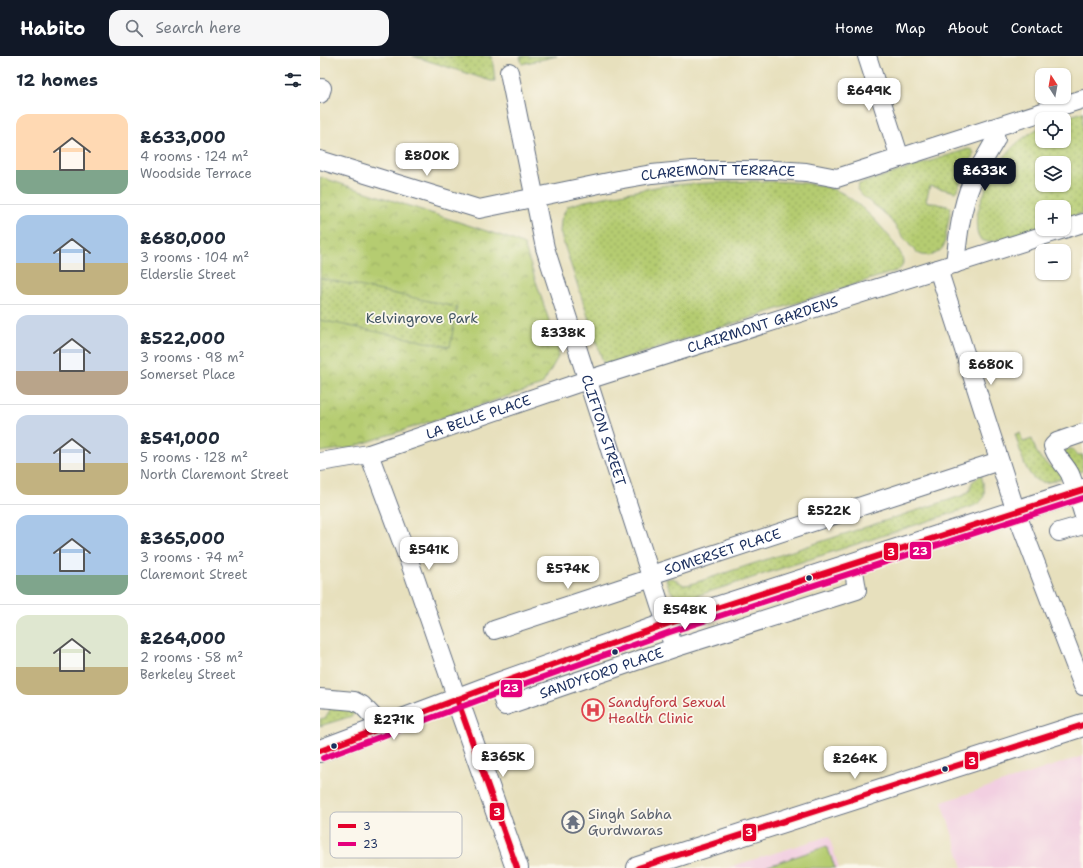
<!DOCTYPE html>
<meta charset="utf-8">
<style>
:root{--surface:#fff;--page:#f6f6f7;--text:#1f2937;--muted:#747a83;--line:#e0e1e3;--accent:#111827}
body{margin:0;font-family:"Shantell Sans",sans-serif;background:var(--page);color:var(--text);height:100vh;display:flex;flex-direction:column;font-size:15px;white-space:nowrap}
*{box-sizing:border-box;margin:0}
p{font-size:13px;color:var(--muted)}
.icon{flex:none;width:22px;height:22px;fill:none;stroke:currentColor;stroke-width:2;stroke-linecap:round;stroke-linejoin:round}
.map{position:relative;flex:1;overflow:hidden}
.details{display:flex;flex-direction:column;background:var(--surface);width:320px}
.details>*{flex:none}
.needle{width:26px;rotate:349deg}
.fabs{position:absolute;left:715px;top:12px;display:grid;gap:8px}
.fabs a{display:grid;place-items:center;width:36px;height:36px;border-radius:8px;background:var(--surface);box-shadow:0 1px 3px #0004;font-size:20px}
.price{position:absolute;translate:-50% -34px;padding:0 9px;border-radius:8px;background:#fff;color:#222;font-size:13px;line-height:26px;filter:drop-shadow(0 1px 2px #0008)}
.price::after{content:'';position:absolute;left:50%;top:24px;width:12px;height:9px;margin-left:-6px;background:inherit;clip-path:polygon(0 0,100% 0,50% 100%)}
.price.on{background:var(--accent);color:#fff}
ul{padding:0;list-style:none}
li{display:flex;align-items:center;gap:12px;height:100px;padding:0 16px}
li+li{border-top:1px solid var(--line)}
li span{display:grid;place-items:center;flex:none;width:112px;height:80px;border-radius:12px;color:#555}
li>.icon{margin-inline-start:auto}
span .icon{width:48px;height:48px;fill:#fffc;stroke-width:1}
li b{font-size:17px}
h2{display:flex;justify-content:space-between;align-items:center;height:48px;padding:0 16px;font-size:17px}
header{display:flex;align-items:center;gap:24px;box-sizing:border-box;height:56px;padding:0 20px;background:var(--accent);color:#fff}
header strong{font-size:19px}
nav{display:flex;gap:22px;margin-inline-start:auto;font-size:14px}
.search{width:280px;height:36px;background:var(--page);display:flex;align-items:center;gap:10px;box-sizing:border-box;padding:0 14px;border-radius:12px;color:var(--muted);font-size:15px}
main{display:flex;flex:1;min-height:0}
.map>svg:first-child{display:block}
.built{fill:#f2cfe1}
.park{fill:url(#park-crowns);stroke:#687e68}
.garden{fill:url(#garden-dots);stroke:#687e68;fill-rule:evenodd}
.pitch{fill:#b5cc71;stroke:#687e68}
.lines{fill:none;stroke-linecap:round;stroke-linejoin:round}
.minor-casing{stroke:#626d7f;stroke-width:20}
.tertiary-casing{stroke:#626d7f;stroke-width:24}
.minor{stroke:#fff;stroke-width:18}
.tertiary{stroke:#fff;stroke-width:22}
.bus-1-casing{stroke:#fbf7ec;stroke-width:9}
.bus-2-casing{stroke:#fbf7ec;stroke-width:9}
.bus-1{stroke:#e4002b;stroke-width:6}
.bus-2{stroke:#e5007d;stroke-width:6}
.bus-dot{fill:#1b2f5e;stroke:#fbf7ec;stroke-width:1.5}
.labels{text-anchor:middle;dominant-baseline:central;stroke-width:3.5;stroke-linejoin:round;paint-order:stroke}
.street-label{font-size:14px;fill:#1b2f5e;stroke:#fbf7ec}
.park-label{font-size:14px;fill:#425663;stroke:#fbf7ec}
.health-label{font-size:14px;fill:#be3a42;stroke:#fbf7ec;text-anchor:start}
.worship-label{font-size:14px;fill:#5b616d;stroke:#fbf7ec;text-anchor:start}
.key{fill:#fbf7ec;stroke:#b8bbc1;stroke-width:1}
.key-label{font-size:11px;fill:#1b2f5e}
.line-badge{stroke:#fbf7ec;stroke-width:1.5}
.badge-label{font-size:11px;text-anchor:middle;font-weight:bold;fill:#fff}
</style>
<header>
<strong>Habito</strong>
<div class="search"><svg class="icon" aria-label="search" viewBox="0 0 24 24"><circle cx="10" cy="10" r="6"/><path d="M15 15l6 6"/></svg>Search here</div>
<nav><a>Home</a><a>Map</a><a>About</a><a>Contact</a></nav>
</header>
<main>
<section class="details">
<h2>12 homes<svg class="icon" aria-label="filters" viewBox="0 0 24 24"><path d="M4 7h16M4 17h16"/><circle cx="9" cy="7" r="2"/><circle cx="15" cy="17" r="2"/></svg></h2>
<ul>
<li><span style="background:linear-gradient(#ffd9b3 70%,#7fa58c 0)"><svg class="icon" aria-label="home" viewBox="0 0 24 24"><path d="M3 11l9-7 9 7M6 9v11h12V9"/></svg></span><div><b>£633,000</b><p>4 rooms · 124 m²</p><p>Woodside Terrace</p></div></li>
<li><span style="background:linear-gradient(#a9c7e8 60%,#c2b280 0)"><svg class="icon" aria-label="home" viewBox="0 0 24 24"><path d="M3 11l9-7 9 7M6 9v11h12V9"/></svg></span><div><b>£680,000</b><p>3 rooms · 104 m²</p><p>Elderslie Street</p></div></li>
<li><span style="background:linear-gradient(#c9d6e8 70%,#b9a48a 0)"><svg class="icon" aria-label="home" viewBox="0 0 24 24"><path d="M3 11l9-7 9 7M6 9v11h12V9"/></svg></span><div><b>£522,000</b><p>3 rooms · 98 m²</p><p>Somerset Place</p></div></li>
<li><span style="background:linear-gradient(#c9d6e8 60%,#c2b280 0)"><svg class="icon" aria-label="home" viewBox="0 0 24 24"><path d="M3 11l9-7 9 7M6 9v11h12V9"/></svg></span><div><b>£541,000</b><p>5 rooms · 128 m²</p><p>North Claremont Street</p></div></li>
<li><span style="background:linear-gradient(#a9c7e8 75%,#7fa58c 0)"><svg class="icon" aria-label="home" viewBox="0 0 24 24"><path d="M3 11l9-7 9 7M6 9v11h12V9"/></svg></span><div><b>£365,000</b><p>3 rooms · 74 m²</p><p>Claremont Street</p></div></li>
<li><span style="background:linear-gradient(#dfe7d0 65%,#c2b280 0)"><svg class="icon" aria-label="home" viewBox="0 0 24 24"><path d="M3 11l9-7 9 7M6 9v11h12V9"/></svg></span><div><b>£264,000</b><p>2 rooms · 58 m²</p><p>Berkeley Street</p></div></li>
</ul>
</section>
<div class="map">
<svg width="763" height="812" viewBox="0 0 763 812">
<defs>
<pattern id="park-crowns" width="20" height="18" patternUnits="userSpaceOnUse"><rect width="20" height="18" fill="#b5cc71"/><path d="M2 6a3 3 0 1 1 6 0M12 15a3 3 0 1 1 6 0" fill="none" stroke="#92a660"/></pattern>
<pattern id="garden-dots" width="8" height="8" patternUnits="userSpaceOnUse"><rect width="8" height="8" fill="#b5cc71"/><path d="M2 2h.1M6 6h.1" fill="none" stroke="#92a660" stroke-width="1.8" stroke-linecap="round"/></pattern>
</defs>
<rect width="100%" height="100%" fill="#fbf7ec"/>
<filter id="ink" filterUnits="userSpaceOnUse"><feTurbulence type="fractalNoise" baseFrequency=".025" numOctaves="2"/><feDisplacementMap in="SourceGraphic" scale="8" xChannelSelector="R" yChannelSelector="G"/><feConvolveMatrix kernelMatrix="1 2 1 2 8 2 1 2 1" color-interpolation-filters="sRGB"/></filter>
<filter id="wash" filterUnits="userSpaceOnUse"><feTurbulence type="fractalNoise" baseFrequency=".012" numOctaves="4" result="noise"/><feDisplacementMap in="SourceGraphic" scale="16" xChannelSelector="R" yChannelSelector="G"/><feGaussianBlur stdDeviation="0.9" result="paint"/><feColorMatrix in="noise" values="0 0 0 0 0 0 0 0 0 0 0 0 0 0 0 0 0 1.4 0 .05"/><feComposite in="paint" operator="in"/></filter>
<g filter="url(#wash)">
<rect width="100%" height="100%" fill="#e7e0bd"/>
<!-- built -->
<path class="built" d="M763,700V812H643L622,746Z
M509,780L519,812H406Z"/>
<!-- park -->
<path class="park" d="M0,121L191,183L204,189L239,295L238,301L222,329L29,392L0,396Z"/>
<!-- garden -->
<path class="garden" d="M93,0H172L175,25H171Z
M200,0H237L202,8Z
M763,56V157L744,163V151H722V170L675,185L668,186L661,184C645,164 675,111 690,94C699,84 710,77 722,70V85H744V63H741ZM722,107H744V129H722Z
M648,93L652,94L654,97L636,136L610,130L606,145L631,151L624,189C619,200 604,203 595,195C584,184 576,169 565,158C557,150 542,142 537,133L539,128Z
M432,125C460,126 496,124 522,137C533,143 543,153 553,162C561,171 569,179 576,190C581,198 587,206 579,214L284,309L240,176L241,164L245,155L248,150L265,145L346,129Z
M0,222L137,251L130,291L0,264Z
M700,377L703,386L712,383L716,395L721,403L729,410L739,414L745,421C738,423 729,428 721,426C705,423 700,392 695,378Z
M747,393H752L757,399H763V415L755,417L744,397Z
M661,419C666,437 668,446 648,452L370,542C354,545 351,537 346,523L353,522L364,529L371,528L644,439L650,434L652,426Z
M13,649L35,655L32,660L0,670V663L5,662Z"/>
<!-- pitch -->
<path class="pitch" d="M507,790L515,812H442Z"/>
</g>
<g filter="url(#ink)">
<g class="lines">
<!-- minor casing -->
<g class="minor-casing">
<g id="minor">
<path d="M547,0L580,102"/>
<path id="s1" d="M189,16L225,192L354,592"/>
<path d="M0,38L2,32"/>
<path id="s2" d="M0,104L159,153L303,123L332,118L373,114H456L486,116L517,122L763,43"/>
<path d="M635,208C638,180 641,152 652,126C659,111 668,97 676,83L672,72"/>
<path d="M618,213L696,456L763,630"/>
<path d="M763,377L737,386L733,390C735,401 745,408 750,418C755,430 759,444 763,457"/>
<path d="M49,398L92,513L137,643"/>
<path id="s3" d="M0,406L49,398L267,324L763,167"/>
<path d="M739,476L763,469"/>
<path id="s4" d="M331,519L679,405"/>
<path d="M174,574L332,522"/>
<path id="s5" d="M178,628L185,650L354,592L537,534L533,509"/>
<path d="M0,642L34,645L42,649L63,671"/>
</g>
</g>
<!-- tertiary casing -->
<g class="tertiary-casing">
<path id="tertiary" d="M137,643L197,812
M0,695L178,628L347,568L763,434
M318,812L763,669"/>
</g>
<!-- minor -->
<use href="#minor" class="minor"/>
<!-- tertiary -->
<use href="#tertiary" class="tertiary"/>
<!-- bus-1 casing -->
<g class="bus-1-casing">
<path id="bus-1" d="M137,643L197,812
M0,695L178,628L347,568L763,434
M318,812L763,669"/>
</g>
<!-- bus-2 casing -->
<g class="bus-2-casing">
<path id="bus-2" d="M3,702L181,636L350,576L763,442"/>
</g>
<!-- bus-1 -->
<use href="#bus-1" class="bus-1"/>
<!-- bus-2 -->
<use href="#bus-2" class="bus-2"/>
</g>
</g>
<!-- icons -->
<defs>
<g id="hospital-ring" transform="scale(1.15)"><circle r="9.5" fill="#fbf7ec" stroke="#e0444e" stroke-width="1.5"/><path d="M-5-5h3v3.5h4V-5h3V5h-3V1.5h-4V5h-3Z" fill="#e0444e"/></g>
<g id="temple-ring" transform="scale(1.15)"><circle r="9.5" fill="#fbf7ec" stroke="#6b7280" stroke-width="1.5"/><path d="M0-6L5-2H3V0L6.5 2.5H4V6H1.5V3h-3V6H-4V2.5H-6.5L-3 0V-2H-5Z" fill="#6b7280"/></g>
</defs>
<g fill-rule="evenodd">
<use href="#hospital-ring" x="273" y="654"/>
<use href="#temple-ring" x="253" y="766"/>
</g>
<!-- markers -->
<g class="bus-dot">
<circle cx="489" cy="522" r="3.5"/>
<circle cx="295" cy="596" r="3.5"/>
<circle cx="14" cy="690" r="3.5"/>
<circle cx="625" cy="713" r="3.5"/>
</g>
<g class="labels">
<!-- street labels -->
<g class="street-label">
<text stroke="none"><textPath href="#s2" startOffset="409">CLAREMONT TERRACE</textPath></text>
<text stroke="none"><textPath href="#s3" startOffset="464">CLAIRMONT GARDENS</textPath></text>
<text stroke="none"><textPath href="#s3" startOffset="165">LA BELLE PLACE</textPath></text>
<text stroke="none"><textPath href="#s1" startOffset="371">CLIFTON STREET</textPath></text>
<text stroke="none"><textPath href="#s4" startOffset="75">SOMERSET PLACE</textPath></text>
<text stroke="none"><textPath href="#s5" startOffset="125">SANDYFORD PLACE</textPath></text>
</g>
<!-- park labels -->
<g class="park-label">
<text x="102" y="262">Kelvingrove Park</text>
</g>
<!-- health labels -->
<g class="health-label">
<text x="288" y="646">Sandyford Sexual<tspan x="288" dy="16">Health Clinic</tspan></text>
</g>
<!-- worship labels -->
<g class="worship-label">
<text x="268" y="758">Singh Sabha<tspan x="268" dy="16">Gurdwaras</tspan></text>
</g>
</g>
<!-- legend -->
<rect x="10" y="756" width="132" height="46" rx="6" class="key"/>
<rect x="18" y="768" width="18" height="4" fill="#e4002b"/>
<rect x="18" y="786" width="18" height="4" fill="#e5007d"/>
<g class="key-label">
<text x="43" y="774">3</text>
<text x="43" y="792">23</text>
</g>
<g class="line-badge">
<rect x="589" y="485" width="23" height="19" rx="4" fill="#e5007d"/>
<rect x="563" y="486" width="16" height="19" rx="4" fill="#e4002b"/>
<rect x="180" y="623" width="23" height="19" rx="4" fill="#e5007d"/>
<rect x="644" y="695" width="15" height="19" rx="4" fill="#e4002b"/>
<rect x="169" y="746" width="16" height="19" rx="4" fill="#e4002b"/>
<rect x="422" y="767" width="15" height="19" rx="4" fill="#e4002b"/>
</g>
<g class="badge-label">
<text x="600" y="499">23</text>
<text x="571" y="500">3</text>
<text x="191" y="636">23</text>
<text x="652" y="709">3</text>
<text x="177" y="760">3</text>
<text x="429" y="780">3</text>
</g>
</svg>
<div class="fabs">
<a><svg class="needle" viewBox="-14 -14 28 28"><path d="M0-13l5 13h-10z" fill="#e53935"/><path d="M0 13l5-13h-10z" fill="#747a83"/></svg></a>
<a><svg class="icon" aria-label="locate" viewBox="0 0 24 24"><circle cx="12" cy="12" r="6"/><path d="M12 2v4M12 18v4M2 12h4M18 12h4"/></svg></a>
<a><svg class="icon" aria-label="layers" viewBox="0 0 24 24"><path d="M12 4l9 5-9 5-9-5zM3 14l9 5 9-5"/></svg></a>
<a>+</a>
<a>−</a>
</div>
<b class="price" style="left:549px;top:56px">£649K</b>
<b class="price" style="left:107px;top:121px">£800K</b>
<b class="price on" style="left:665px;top:136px">£633K</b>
<b class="price" style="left:243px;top:298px">£338K</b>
<b class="price" style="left:671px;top:330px">£680K</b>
<b class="price" style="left:509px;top:476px">£522K</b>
<b class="price" style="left:109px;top:515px">£541K</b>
<b class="price" style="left:248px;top:534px">£574K</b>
<b class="price" style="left:365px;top:575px">£548K</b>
<b class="price" style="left:74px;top:685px">£271K</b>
<b class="price" style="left:183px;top:722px">£365K</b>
<b class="price" style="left:535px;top:724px">£264K</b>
</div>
</main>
